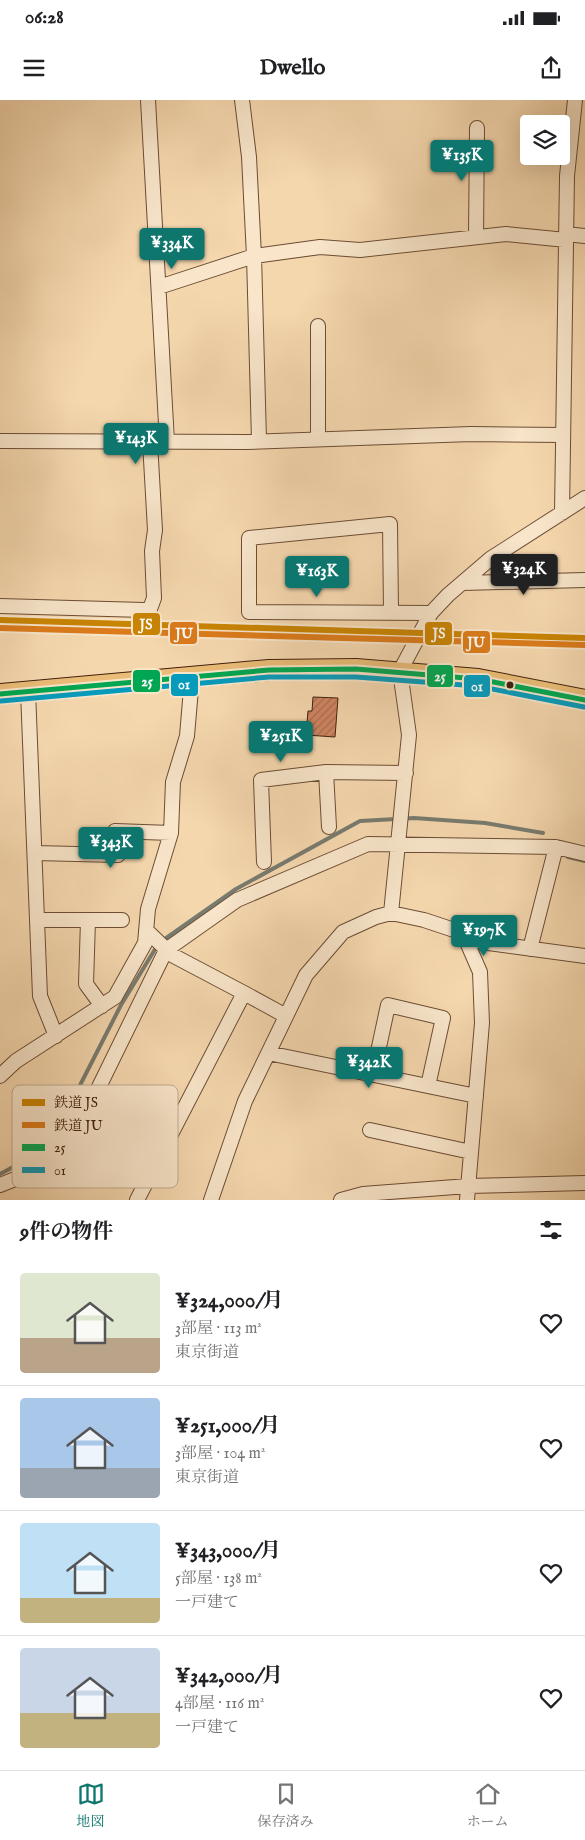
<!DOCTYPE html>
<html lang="ja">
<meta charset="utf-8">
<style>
:root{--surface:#fff;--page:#f6f6f6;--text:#202124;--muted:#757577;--line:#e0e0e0;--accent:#0f766e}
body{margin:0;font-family:"IM FELL English","Noto Serif JP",serif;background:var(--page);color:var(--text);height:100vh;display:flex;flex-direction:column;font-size:19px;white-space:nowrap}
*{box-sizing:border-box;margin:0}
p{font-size:16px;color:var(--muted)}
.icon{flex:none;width:28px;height:28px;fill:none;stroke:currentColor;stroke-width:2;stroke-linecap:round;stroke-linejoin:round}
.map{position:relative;height:1100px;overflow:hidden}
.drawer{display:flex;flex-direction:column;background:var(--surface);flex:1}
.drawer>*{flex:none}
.fabs{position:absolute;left:520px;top:15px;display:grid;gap:10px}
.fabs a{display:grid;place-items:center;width:50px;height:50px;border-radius:5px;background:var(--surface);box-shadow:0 5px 20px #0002;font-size:25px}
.price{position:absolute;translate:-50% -42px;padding:0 11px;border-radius:5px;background:var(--accent);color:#fff;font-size:16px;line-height:32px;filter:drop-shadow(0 1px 2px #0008)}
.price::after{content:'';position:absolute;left:50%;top:30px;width:15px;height:11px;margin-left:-8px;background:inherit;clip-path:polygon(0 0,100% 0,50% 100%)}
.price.current{background:#222;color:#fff}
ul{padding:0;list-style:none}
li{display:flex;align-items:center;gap:15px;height:125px;padding:0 20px}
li+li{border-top:1px solid var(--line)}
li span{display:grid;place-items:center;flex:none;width:140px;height:100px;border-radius:5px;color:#555}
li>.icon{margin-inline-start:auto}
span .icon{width:60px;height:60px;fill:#fffc;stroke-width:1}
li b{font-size:21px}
h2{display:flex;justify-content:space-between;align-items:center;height:60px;padding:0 20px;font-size:21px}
.status{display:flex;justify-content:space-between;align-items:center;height:35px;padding:0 25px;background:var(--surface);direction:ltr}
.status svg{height:14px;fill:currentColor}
header{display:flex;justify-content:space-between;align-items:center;height:65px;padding:0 20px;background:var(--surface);font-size:22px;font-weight:700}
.tab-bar{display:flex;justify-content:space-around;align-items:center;height:70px;border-top:1px solid var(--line);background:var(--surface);font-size:14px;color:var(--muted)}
.tab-bar a{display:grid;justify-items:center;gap:2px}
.tab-bar .current{color:var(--accent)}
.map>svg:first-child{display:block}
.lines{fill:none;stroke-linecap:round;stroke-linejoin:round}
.stream{stroke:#787b70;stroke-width:4}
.building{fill:url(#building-hatch);stroke:#3f1f0c}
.minor-casing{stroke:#6c4d34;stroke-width:16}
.highway-casing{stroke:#3f1f0c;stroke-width:22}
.minor{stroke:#f8e5ca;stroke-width:14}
.highway{stroke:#eabc77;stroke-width:20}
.bus-1-casing{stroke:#f8e5ca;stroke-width:9}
.bus-2-casing{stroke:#f8e5ca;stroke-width:9}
.bus-1{stroke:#00a651;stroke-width:5}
.bus-2{stroke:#069bbb;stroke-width:5}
.rail-1-casing{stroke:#f8e5ca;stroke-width:10}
.rail-2-casing{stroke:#f8e5ca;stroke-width:10}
.rail-1{stroke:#c98403;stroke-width:6}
.rail-2{stroke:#db7b1b;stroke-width:6}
.bus-dot{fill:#3f1f0c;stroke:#f8e5ca;stroke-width:2}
.key{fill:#f8e5ca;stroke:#c0aa91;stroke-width:1}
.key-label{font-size:14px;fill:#3f1f0c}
.line-badge{stroke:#f8e5ca;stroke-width:2}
.badge-label{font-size:14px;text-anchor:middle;font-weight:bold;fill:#fff}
</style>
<div class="status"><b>06:28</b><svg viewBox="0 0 49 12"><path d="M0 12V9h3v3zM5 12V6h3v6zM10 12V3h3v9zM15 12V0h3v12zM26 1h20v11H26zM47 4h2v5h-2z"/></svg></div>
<header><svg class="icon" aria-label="menu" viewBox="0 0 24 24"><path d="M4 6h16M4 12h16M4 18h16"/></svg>Dwello<svg class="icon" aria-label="share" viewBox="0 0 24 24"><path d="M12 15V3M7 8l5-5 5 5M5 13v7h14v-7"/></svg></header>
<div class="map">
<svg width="585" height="1100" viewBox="0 0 585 1100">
<defs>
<pattern id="building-hatch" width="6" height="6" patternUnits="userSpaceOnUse" patternTransform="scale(1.25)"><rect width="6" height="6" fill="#d18563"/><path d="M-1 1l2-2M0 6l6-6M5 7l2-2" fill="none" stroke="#ab6c50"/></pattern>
</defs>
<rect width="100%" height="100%" fill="#f5d7ae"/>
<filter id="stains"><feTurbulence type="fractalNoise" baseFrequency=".004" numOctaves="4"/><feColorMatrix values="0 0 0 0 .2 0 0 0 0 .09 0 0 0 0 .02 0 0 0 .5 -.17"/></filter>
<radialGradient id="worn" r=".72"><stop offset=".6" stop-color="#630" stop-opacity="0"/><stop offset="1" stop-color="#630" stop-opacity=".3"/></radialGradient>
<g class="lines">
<!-- stream -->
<path class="stream" d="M568,757L585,761
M162,841L236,789L360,721L414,718L485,723L543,733
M0,1074L28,1059L53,1038L121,905L157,846"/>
</g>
<!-- building -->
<path class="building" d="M313,597L338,598L335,637L306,635L308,611H312Z"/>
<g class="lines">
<!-- minor casing -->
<g class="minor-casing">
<path id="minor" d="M148,0L167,342
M566,134L585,136
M476,137L477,28
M159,187L254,156L249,57L242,0
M318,226V337
M259,340L254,156L320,147L360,150L506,134L566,140
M0,341L246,342L471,334L563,335
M562,413L567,76L575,0
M462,483L585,480
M0,506L144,510L150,509L154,498L152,451L155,430L150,342
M391,512L390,424L249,438V512L431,513
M28,591L40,896L56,936
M326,672L329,727
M556,747L585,754
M35,753L118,755L115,731L171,733
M264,762L261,680L326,672L406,673
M391,813L424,820L460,832L481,842L585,856
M37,820H122
M88,820L86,884L102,906
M463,833L480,872L482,923L467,1100
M244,893L286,916
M268,953L476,996
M373,975L388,905L443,918L428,986
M0,976L16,961L115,897L145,843L148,809L171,733L173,682L187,636L192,577
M370,1030L471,1052
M0,1085L25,1075L75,1036L166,850L237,800L368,744L556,747L530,849
M137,1100L244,893L172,855L146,830
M211,1100L245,1001L306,875L343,832L376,817L391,813L409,635L400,571L431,513L448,495L490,459L585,398
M341,1100L363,1094L468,1086L585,1083"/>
</g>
<!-- highway casing -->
<g class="highway-casing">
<path id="highway" d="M0,594L269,570L356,569L478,579L585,600"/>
</g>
<!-- minor -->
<use href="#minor" class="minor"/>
<!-- highway -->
<use href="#highway" class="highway"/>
<!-- bus-1 casing -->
<g class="bus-1-casing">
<path id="bus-1" d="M0,594L269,570L356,569L478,579L585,600"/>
</g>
<!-- bus-2 casing -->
<g class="bus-2-casing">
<path id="bus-2" d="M1,601L269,577H356L477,586L584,607"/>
</g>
<!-- bus-1 -->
<use href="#bus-1" class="bus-1"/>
<!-- bus-2 -->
<use href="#bus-2" class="bus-2"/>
<!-- rail-1 casing -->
<g class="rail-1-casing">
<path id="rail-1" d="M0,520L585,538"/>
</g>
<!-- rail-2 casing -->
<g class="rail-2-casing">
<path id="rail-2" d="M0,528L585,545"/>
</g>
<!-- rail-1 -->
<use href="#rail-1" class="rail-1"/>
<!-- rail-2 -->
<use href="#rail-2" class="rail-2"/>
</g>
<!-- markers -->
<circle class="bus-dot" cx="510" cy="585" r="4.5"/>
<!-- legend -->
<rect x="12" y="985" width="166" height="103" rx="8" class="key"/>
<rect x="22" y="999" width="23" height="7" fill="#c98403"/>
<rect x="22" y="1022" width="23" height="6" fill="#db7b1b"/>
<rect x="22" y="1044" width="23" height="7" fill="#00a651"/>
<rect x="22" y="1067" width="23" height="6" fill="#069bbb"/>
<g class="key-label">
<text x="54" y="1007">鉄道 JS</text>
<text x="54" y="1030">鉄道 JU</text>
<text x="54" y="1052">25</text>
<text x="54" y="1075">01</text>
</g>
<g class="line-badge">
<rect x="132" y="512" width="29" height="24" rx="5" fill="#c98403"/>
<rect x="169" y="521" width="29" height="24" rx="5" fill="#db7b1b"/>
<rect x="424" y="521" width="29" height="25" rx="5" fill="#c98403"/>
<rect x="462" y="530" width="29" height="24" rx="5" fill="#db7b1b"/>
<rect x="426" y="564" width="28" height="24" rx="5" fill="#00a651"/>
<rect x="132" y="569" width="29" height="24" rx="5" fill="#00a651"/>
<rect x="170" y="573" width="29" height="24" rx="5" fill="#069bbb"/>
<rect x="463" y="574" width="28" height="24" rx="5" fill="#069bbb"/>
</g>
<g class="badge-label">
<text x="146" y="529">JS</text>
<text x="184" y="538">JU</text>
<text x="439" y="538">JS</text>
<text x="476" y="547">JU</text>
<text x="440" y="581">25</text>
<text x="147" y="586">25</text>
<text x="184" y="589">01</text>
<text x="477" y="591">01</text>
</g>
<rect width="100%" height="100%" filter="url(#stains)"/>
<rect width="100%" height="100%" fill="url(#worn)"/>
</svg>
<div class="fabs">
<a><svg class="icon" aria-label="layers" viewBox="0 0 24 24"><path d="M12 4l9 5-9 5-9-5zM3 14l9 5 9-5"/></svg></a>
</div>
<b class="price" style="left:462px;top:82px">¥135K</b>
<b class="price" style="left:172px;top:170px">¥334K</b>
<b class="price" style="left:136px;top:365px">¥143K</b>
<b class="price current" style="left:524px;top:496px">¥324K</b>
<b class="price" style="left:317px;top:498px">¥163K</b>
<b class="price" style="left:281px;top:663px">¥251K</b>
<b class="price" style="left:111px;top:769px">¥343K</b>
<b class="price" style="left:484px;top:857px">¥197K</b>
<b class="price" style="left:369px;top:989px">¥342K</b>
</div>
<section class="drawer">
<h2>9件の物件<svg class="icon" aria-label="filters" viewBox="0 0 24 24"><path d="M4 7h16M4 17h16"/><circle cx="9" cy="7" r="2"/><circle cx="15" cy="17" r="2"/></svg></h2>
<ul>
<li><span style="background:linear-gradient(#dfe7d0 65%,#b9a48a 0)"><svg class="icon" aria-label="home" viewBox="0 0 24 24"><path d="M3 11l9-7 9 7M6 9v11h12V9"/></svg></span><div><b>¥324,000/月</b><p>3部屋 · 113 m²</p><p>東京街道</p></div><svg class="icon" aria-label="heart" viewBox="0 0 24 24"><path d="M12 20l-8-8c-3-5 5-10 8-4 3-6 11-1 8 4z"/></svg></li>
<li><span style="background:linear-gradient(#a9c7e8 70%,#9aa5b1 0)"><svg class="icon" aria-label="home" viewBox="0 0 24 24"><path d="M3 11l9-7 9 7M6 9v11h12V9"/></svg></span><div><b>¥251,000/月</b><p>3部屋 · 104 m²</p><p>東京街道</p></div><svg class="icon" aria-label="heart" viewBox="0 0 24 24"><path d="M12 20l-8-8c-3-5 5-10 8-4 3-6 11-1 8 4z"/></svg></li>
<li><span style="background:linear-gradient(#bfe0f5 75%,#c2b280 0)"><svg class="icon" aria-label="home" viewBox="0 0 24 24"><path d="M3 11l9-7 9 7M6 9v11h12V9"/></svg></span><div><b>¥343,000/月</b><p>5部屋 · 138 m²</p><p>一戸建て</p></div><svg class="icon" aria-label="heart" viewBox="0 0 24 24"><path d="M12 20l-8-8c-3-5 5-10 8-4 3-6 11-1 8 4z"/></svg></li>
<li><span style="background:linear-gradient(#c9d6e8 65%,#c2b280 0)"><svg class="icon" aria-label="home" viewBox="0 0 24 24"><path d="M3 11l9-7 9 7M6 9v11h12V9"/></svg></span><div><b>¥342,000/月</b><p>4部屋 · 116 m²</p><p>一戸建て</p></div><svg class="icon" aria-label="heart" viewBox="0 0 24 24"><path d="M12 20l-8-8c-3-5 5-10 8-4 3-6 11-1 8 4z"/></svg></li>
</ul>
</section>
<nav class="tab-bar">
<a class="current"><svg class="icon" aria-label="map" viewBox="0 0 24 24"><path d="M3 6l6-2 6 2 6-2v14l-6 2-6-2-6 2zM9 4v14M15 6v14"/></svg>地図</a>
<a><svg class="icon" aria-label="saved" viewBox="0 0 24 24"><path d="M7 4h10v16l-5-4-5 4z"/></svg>保存済み</a>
<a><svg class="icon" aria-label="home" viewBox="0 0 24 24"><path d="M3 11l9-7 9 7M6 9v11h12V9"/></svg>ホーム</a>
</nav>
